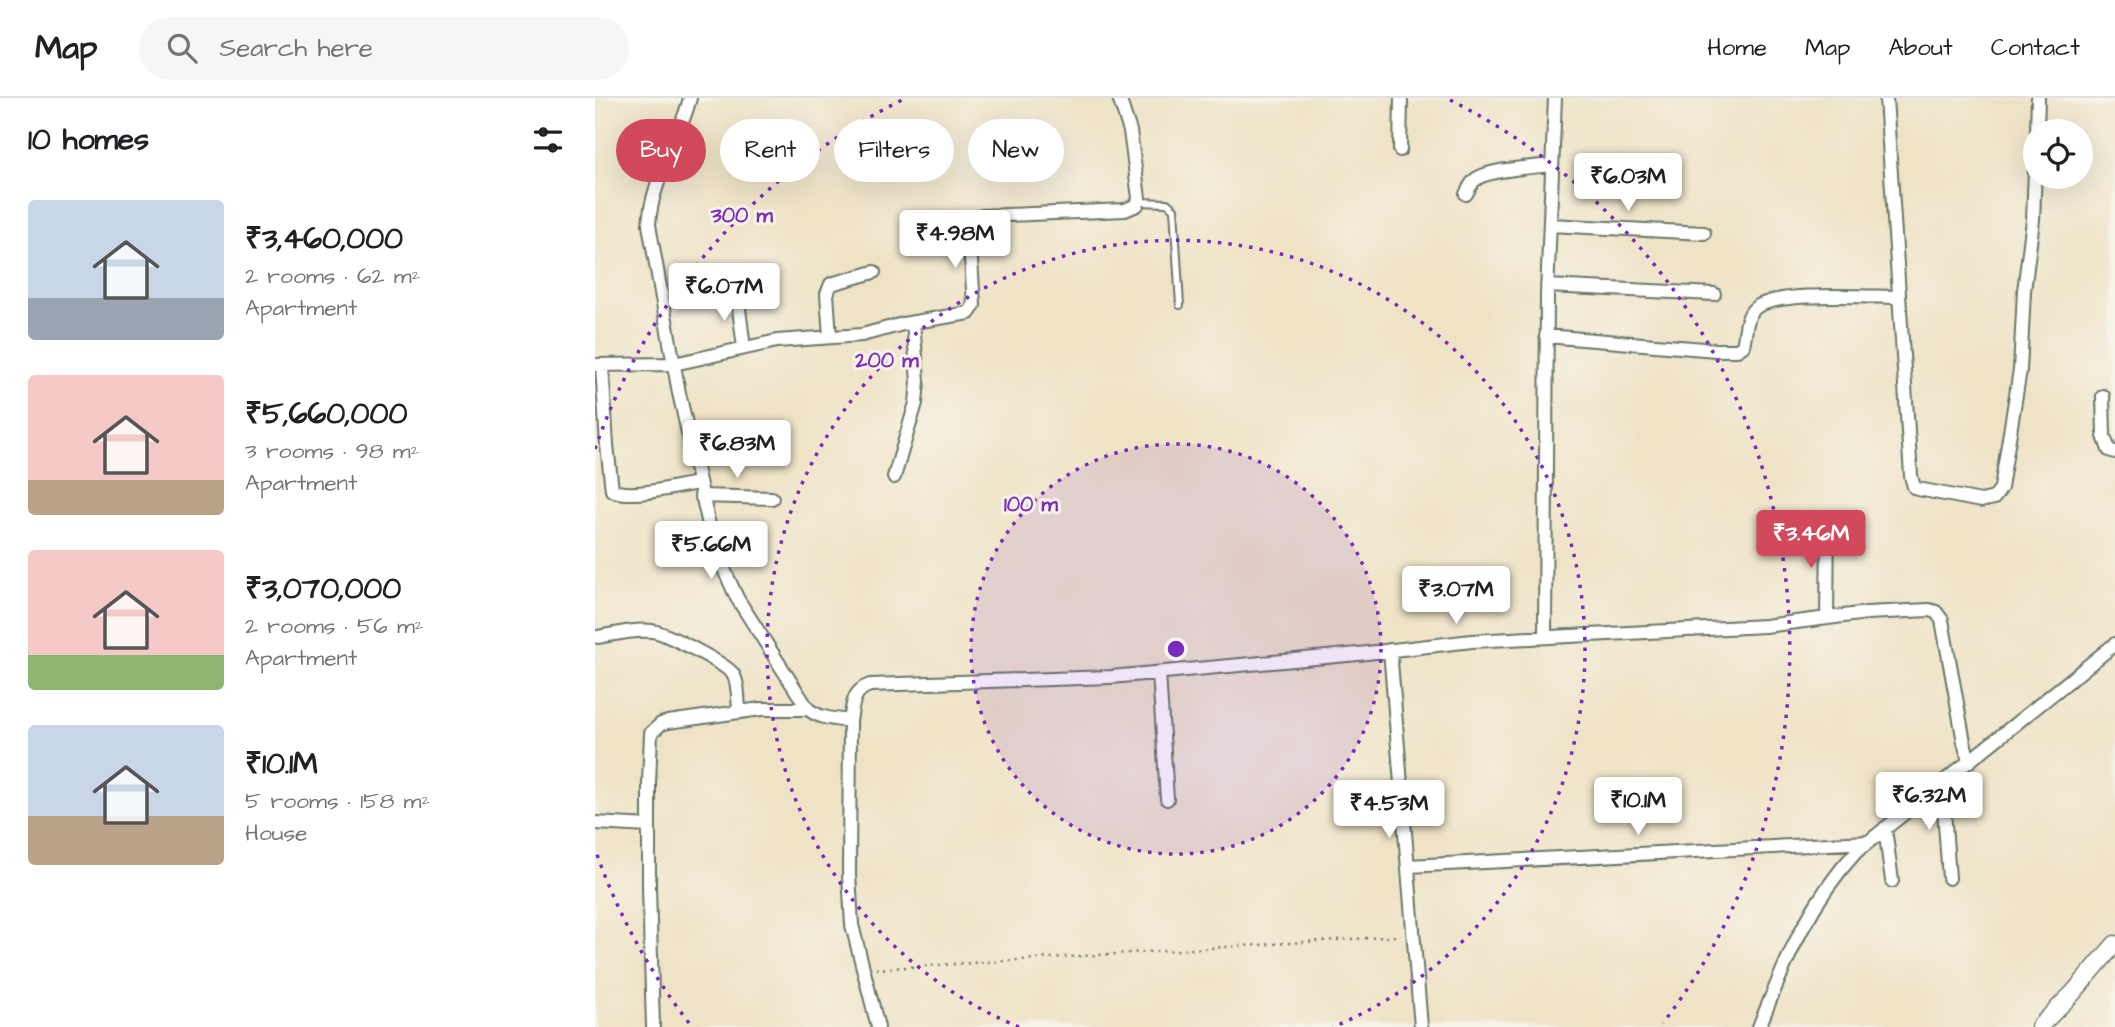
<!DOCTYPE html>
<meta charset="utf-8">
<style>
:root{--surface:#fff;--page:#f6f6f6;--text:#202124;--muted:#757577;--line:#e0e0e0;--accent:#d1495b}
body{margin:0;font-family:"Architects Daughter",sans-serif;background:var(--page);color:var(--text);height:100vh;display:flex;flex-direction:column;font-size:26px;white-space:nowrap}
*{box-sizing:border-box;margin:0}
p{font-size:23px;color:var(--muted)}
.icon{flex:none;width:38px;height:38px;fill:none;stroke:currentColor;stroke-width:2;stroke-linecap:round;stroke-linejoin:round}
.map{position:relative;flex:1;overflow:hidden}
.drawer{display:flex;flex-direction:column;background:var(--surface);width:595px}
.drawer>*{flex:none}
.hud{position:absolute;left:21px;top:21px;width:665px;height:63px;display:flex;gap:14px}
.controls{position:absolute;left:1428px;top:21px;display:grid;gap:14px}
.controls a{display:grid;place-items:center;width:70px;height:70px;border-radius:50%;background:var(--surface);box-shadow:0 7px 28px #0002;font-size:35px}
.price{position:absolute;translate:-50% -60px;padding:0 16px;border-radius:7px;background:#fff;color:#222;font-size:23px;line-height:46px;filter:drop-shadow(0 2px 4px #0008)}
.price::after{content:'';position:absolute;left:50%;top:42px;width:21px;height:16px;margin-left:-10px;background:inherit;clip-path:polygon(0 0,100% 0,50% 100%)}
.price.on{background:var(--accent);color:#fff}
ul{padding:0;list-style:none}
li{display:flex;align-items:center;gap:21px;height:175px;padding:0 28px}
li span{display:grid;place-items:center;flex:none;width:196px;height:140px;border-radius:7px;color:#555}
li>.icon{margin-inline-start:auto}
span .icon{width:84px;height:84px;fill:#fffc;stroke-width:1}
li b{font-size:30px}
h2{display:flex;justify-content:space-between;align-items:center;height:84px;padding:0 28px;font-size:30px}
.tag{padding:0 24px;border-radius:32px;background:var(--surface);box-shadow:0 7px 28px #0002;font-size:24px;line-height:63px}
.tag.on{background:var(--accent);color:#fff}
header{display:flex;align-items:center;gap:42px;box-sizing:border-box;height:98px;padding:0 35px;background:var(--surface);border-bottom:2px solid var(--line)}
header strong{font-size:33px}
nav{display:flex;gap:38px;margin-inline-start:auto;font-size:24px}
.search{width:490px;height:63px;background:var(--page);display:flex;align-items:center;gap:18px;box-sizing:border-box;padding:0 24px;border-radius:38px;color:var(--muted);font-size:26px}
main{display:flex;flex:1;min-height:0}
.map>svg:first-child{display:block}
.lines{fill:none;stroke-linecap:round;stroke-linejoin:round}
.service-casing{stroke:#687767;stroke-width:10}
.minor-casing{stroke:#687767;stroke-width:16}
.tertiary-casing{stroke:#687767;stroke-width:19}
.path{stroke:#687767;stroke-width:2.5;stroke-dasharray:2 5;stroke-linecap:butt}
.service{stroke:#fff;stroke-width:6}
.minor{stroke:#fff;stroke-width:12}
.tertiary{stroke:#fff;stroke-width:16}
.ring{fill:none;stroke:#7b2cbf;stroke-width:3.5;stroke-dasharray:3.5 7}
.centre{fill:#7b2cbf;stroke:#f7f3e8;stroke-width:3.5}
.ring-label{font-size:21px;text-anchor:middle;font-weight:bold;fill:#7b2cbf;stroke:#f7f3e8;stroke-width:6;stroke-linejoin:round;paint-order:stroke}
</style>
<header>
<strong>Map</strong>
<div class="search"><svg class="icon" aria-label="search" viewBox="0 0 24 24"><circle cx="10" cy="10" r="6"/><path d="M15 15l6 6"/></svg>Search here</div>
<nav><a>Home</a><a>Map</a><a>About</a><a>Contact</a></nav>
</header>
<main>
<section class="drawer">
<h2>10 homes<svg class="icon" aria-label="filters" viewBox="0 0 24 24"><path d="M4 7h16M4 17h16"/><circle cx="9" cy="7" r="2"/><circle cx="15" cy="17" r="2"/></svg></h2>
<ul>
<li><span style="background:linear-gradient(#c9d6e8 70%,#9aa5b1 0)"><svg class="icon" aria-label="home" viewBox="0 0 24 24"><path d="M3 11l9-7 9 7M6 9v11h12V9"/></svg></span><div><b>₹3,460,000</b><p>2 rooms · 62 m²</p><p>Apartment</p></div></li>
<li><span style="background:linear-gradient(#f6c9c9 75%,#b9a48a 0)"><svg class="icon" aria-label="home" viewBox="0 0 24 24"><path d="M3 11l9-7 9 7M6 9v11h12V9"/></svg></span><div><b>₹5,660,000</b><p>3 rooms · 98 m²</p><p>Apartment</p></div></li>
<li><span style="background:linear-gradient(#f6c9c9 75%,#8fb573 0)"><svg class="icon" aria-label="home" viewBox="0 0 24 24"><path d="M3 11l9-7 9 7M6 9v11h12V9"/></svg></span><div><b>₹3,070,000</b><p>2 rooms · 56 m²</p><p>Apartment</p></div></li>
<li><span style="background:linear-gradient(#c9d6e8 65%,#b9a48a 0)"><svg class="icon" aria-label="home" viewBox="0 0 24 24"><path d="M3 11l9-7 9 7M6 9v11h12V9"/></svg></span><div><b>₹10.1M</b><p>5 rooms · 158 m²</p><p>House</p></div></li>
</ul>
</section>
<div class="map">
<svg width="1520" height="929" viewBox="0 0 1520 929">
<rect width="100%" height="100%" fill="#f7f3e8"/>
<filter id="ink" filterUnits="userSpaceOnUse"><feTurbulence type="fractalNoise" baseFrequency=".0143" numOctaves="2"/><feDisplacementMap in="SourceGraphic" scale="14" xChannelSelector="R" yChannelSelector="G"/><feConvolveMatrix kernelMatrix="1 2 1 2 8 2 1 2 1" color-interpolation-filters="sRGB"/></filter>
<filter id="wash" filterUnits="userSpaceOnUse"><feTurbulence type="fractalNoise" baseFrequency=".00686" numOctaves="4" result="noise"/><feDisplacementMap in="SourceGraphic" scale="28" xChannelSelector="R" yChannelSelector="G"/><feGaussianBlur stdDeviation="1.57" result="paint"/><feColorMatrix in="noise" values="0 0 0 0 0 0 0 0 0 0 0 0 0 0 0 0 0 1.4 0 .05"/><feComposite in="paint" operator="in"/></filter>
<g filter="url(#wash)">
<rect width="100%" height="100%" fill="#efe3c6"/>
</g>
<g filter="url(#ink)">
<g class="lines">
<!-- service casing -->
<g class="service-casing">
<path id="service" d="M544,104L572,105L579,111L585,207"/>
</g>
<!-- minor casing -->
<g class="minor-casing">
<path id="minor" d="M95,0C84,43 56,83 54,127L84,295L119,449L142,500L213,611C225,621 241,621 255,623L254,777L257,827L283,929
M1291,0L1316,378L1319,389L1323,391L1386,403L1399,400L1406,390L1425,272L1429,193L1438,122L1440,72
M1442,33L1443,0
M805,52L806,0
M871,96C874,91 876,85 880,82C892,71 940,69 957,67
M955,127L1109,135
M952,188L1119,196
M142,195L149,250
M951,238L1121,252H1142L1148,248C1151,236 1150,221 1158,212C1175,192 1275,199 1304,199
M235,239L232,196L236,186L279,174
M0,267L79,266L182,243L267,237L308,226L374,215L379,207L374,132L378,122L387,118L530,112L542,107L544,100L535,33L524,0
M7,267L12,347L17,392C36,401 82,388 103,385
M1508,298L1509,338L1514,352L1520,354
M299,379L321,305L323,283L318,224
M106,398L177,400
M1232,520L1233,424
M950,538L952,196L960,0
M3,539C20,536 39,531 57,533C69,534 133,567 138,576C144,586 143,602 144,614
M795,552L826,929
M564,575L572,701
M255,623C258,607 257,593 275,587L516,579L763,556L877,543L1170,528L1272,515L1334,512L1341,514L1347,522L1369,644L1374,663
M1347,685L1354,780
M0,725L54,728
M1290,730L1297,783
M813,768L1273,744
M58,929L54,789V685L56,635L66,626L73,624L166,611H213
M1164,929C1191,863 1212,807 1261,754L1520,546"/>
</g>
<!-- tertiary casing -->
<g class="tertiary-casing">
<path id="tertiary" d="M1444,929L1478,895L1520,846"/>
</g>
<!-- path -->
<path class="path" d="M281,871L805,838"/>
<!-- service -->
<use href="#service" class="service"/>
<!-- minor -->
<use href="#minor" class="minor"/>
<!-- tertiary -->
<use href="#tertiary" class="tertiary"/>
</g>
</g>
<!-- distance rings -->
<circle cx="581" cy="551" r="205" fill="#7b2cbf" fill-opacity=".12"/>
<g class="ring">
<circle cx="581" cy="551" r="205"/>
<path d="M424 929A409 409 0 1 1 738 929"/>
<path d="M94 925A614 614 0 0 1 0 751M0 351A614 614 0 0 1 307 2M855 2A614 614 0 0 1 1068 925"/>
</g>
<circle cx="581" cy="551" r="10" class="centre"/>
<g class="ring-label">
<text x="147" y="124">300 m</text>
<text x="292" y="269">200 m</text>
<text x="436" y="413">100 m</text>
</g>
</svg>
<div class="controls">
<a><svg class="icon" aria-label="locate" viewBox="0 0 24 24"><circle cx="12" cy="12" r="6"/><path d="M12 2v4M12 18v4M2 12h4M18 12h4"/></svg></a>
</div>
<b class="price" style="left:1033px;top:115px">₹6.03M</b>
<b class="price" style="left:360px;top:172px">₹4.98M</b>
<b class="price" style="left:129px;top:225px">₹6.07M</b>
<b class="price" style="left:142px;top:382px">₹6.83M</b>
<b class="price on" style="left:1216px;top:472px">₹3.46M</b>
<b class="price" style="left:116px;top:483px">₹5.66M</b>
<b class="price" style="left:861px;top:528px">₹3.07M</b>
<b class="price" style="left:1334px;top:734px">₹6.32M</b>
<b class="price" style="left:1043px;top:739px">₹10.1M</b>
<b class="price" style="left:794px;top:742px">₹4.53M</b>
<div class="hud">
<a class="tag on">Buy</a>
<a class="tag">Rent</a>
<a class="tag">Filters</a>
<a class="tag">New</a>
</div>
</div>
</main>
